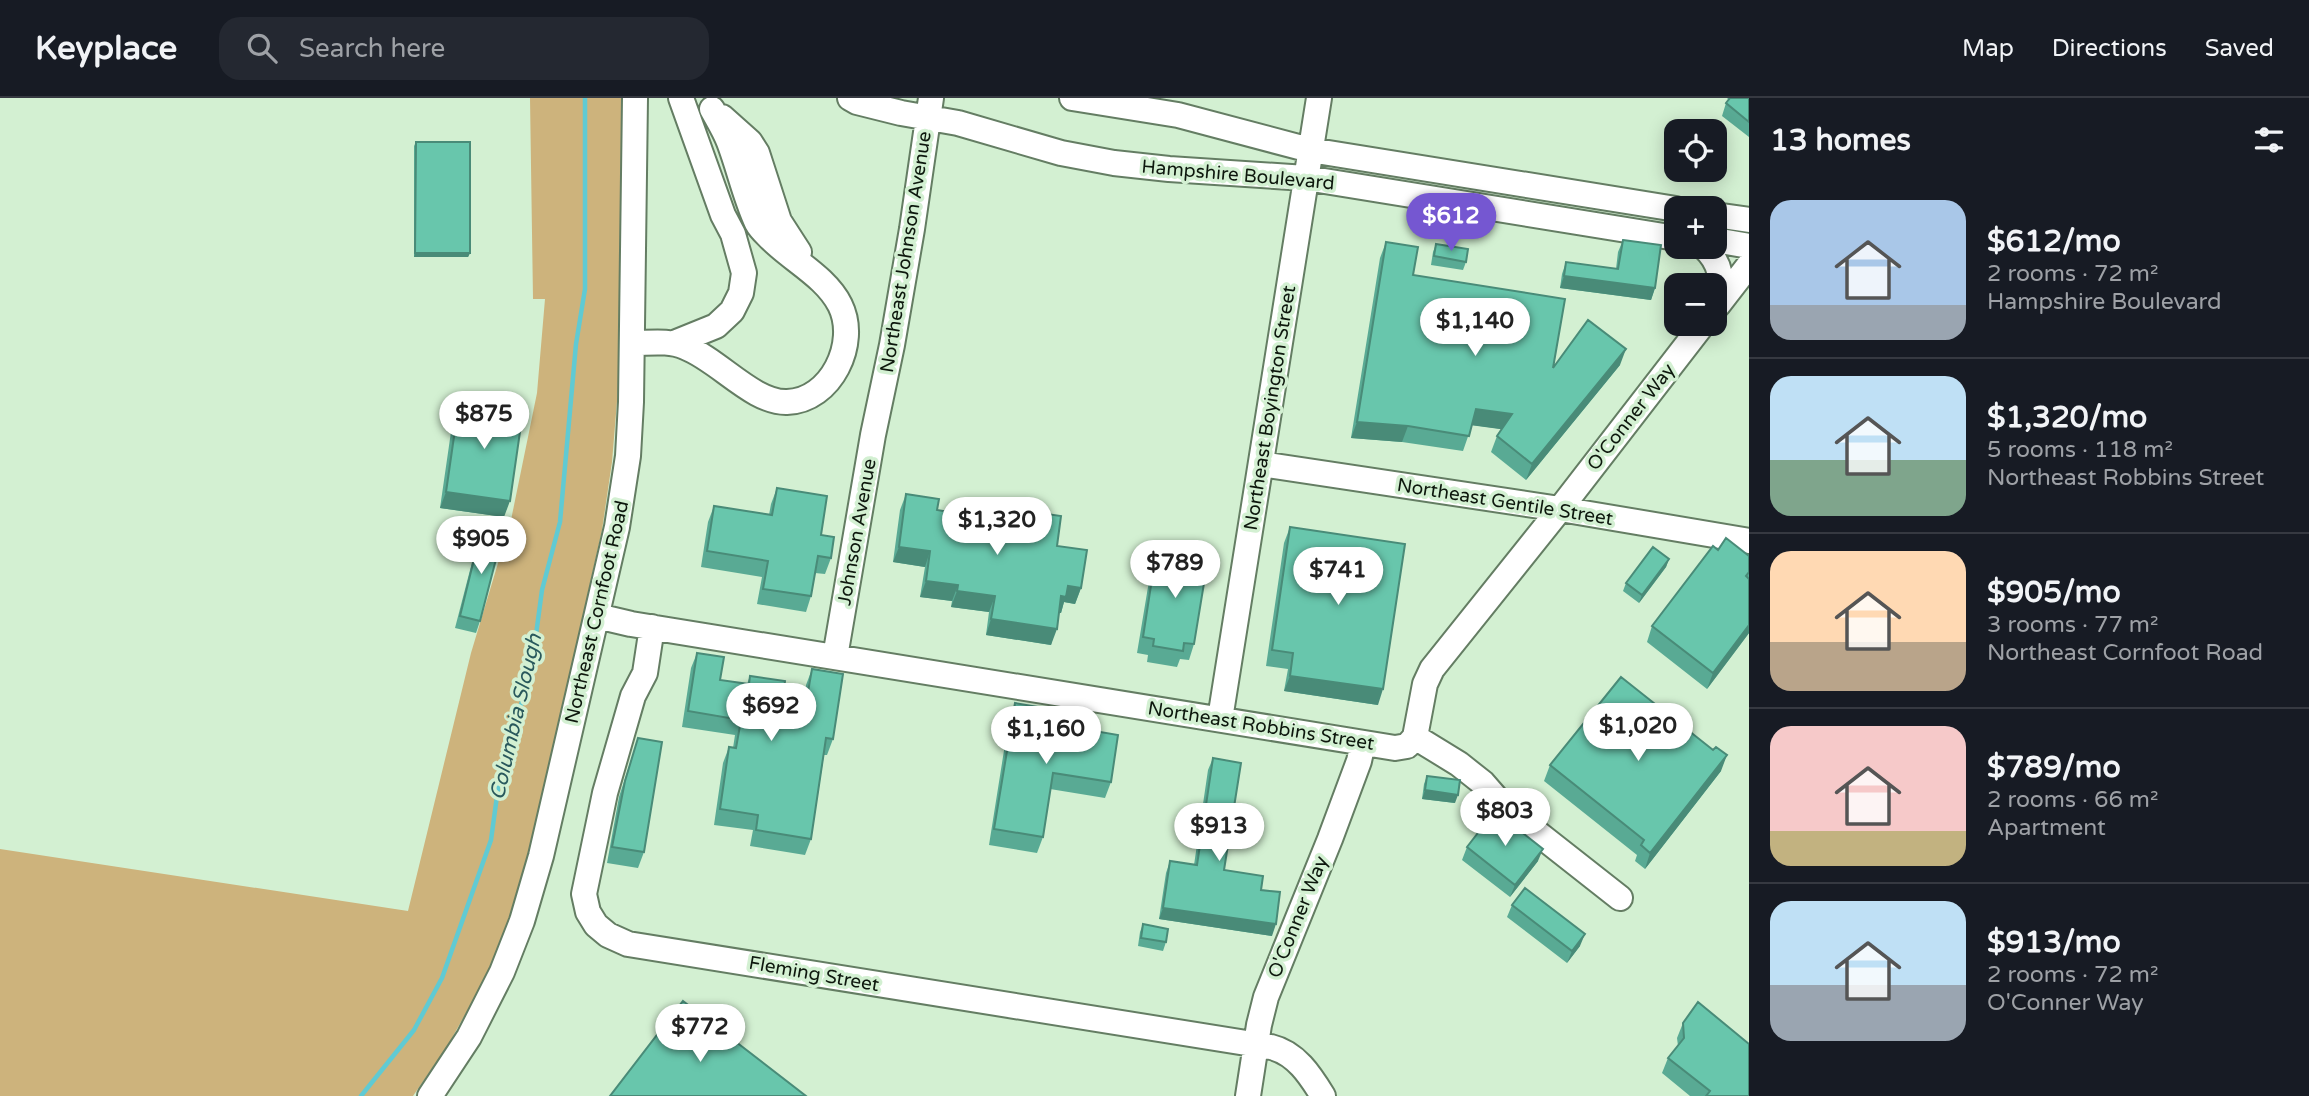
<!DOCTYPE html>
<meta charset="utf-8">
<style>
:root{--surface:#171b24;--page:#242831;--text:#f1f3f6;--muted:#9ea1a6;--line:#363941;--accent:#7557d1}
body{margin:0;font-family:"Varela Round",sans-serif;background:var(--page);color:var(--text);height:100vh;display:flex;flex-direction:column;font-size:26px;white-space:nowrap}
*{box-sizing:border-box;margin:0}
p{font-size:23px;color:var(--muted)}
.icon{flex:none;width:38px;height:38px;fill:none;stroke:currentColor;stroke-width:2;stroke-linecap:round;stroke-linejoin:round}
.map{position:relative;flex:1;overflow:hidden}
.sheet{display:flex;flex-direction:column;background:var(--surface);width:560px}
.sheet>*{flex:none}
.fabs{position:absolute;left:1664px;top:21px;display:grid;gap:14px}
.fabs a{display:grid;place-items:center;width:63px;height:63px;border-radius:14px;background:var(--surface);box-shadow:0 4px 18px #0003;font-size:35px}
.price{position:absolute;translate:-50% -60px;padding:0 16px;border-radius:24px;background:#fff;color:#222;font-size:23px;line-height:46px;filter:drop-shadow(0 2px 4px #0008)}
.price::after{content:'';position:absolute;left:50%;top:42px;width:21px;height:16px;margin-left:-10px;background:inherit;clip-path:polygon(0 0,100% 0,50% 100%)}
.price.active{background:var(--accent);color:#fff}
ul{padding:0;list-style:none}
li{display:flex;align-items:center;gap:21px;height:175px;padding:0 21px}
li+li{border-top:2px solid var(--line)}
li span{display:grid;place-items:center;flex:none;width:196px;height:140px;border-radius:21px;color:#555}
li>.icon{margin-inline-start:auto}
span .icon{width:84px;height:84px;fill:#fffc;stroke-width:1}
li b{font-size:30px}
h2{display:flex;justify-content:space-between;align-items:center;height:84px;padding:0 21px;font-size:30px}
header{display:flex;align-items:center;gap:42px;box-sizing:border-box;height:98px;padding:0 35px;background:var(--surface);border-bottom:2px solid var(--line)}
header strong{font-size:33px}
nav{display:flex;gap:38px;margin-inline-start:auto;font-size:24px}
.search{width:490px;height:63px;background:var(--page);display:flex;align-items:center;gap:18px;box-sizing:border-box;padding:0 24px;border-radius:21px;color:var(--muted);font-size:26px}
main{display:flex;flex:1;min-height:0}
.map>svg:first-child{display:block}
.green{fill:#cdb37c}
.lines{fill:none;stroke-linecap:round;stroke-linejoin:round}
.stream{stroke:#60cad3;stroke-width:4.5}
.minor-casing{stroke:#647d63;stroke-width:28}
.minor{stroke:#fff;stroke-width:24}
.wall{fill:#59aa94}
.shaded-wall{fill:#498b78}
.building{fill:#68c6ac;stroke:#498b78;stroke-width:2}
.labels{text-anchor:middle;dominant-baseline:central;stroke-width:7;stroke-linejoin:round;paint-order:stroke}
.street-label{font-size:19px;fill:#0d170d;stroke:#d3f0d2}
.water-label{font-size:21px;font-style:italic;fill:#29585c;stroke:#d3f0d2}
</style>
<header>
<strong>Keyplace</strong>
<div class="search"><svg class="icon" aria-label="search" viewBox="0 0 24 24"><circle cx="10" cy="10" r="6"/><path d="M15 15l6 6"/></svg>Search here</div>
<nav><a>Map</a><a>Directions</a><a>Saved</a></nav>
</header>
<main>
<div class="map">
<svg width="1749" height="998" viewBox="0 0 1749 998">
<rect width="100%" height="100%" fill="#d3f0d2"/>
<!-- green -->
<path class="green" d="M530,0H622L619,279L612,364L602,432L534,738L508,833L493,867L448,947L413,998H0V751L408,813L471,555L511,422L537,295L545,201H533Z"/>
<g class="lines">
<!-- stream -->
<path class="stream" d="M361,998L414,932L442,880L491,742L500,676L531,574L542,492L560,424L576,246L585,191V0"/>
<!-- minor casing -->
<g class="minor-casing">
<path id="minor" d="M850,0L857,4L901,15L958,25L1061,55L1114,65L1169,71L1306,80L1676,140
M1072,0L1178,17L1310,52L1676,111
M722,19L750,44L757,55L779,123L799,154
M1715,117L1749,122
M1715,142L1749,148
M1704,149C1722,166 1722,181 1719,205
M1718,207L1749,167
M633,245C650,245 669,242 685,249C719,262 753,305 787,304C831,303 859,245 840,207C826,179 793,163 771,141C766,136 760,131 757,125C745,99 739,70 729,44C725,33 718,22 712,11
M674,245L716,228L732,213L741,195L744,175L733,136L723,117L681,0
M1261,366L1560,411L1749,443
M597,518L631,526L1395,650L1407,648L1415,639
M652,529L645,575L633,598L605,695L584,796L588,814L596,827L608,837L628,846L1271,949C1296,955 1310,977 1323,998
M835,559L873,337L892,247L912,131L931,0
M1220,621L1319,0
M1415,639L1425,586L1432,571L1560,411L1703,226
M1415,639L1459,666L1483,685L1503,708L1620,800
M430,998L469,939L502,874L522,823L541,758L617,429L628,358L631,304L635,0
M1248,998L1259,927L1266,899L1330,741L1359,663L1363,645"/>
</g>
<!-- minor -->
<use href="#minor" class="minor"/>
</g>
<!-- wall -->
<path class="wall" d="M1727,0H1749V39L1722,18L1726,5L1729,2Z
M416,44L470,155L468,159H414V48Z
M1623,142L1655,190L1651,202L1560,190L1562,176L1566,164L1616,171L1618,154Z
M1386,144L1413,177L1553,270L1620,267L1526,382L1491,354L1497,338L1502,331L1472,327L1463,353L1402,344L1351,340L1380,160Z
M1436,146L1466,164L1463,172L1431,167L1433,154Z
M459,304L504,419L440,410L453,320Z
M777,390L821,437L831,460L825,476L815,475L811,498L806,514L757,506L762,479L701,469L708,424L714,408L769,417L771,406Z
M906,396L937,412L959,415L963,404L1057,448L1081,490L1075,506L1064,504L1061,515H1059L1051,547L986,537L989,514L951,509L952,503L920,499L925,469L893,464L900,412Z
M1290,429L1378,607L1284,593L1288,571L1266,568L1284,445Z
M481,433L480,523L476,535L455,530L477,445Z
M1718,452L1749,458V535L1707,591L1647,544L1652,528Z
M1169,453L1193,464L1194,546L1189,562L1180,561L1177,569L1147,564L1148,557L1137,555L1151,471L1156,455L1167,457Z
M1669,461L1666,469L1639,505L1623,493L1626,485Z
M697,555L720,582L747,586L750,578L784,591L805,594L806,587L812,571L833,641L827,657H824L811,741L805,757L750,748L753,732L714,727L723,665L729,649L733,650L735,637L682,629L691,570Z
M1015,605L1048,625L1111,684L1105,700L1050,691L1043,739L1037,755L989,747L1009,621Z
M638,640L644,754L638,770L607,765L619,699Z
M1213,660L1224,772L1261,792L1272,838L1159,821L1166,775L1170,763L1194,767L1208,672Z
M1550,667L1721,673L1645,771L1635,763L1637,757L1544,683Z
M1427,678L1455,705L1422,701L1424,686Z
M1467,749L1538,763L1510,799L1462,762Z
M1512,807L1580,848L1567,865L1507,819Z
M1143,826L1166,844L1163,853L1138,848L1140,834Z
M1683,925L1749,998H1690L1662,975L1668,960L1678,948L1677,940Z"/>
<!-- shaded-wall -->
<path class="shaded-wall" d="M415,155H470L468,159H414Z
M1564,178L1655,190L1651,202L1560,190Z
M1626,251L1620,267L1526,382L1532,366Z
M1476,311L1512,316L1507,332L1470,327Z
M1357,324L1408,328L1402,344L1351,340Z
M446,394L510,403L504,419L440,410Z
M899,449L930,453L925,469L893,464Z
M1669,461L1666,469L1639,505L1642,497Z
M926,483L958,487L952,503L920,499Z
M1068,488L1081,490L1075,506L1064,504L1061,515L1055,514L1061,498Z
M957,493L995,498L989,514L951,509Z
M991,521L1057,531L1051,547L986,537Z
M1749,527V535L1707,591L1713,575Z
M1290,578L1383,591L1378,607L1284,593Z
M1727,657L1721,673L1645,771L1650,755Z
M1425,692L1458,697L1455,705L1422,701Z
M1543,751L1538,763L1510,799L1515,787Z
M1163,810L1276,826L1272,838L1159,821Z
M1585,836L1580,848L1567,865L1572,853Z"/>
<!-- building -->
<path class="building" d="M1730,0H1749V24L1726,5Z
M416,44H470V155H415Z
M1623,142L1661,147L1655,190L1564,178L1566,164L1618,171Z
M1386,144L1418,149L1413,177L1565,201L1553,270L1588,222L1626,251L1532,366L1497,338L1512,316L1476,311L1469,338L1408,328L1357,324Z
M1436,146L1468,151L1466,164L1434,158Z
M459,304L523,313L510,403L446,394Z
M777,390L827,398L821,437L834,439L831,460L818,458L811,498L763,491L768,463L707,453L714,408L772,417Z
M906,396L939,401L937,412L961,416L963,404L1061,418L1057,448L1087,452L1081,490L1068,488L1066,499L1061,498L1057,531L991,521L995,498L957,493L958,487L926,483L930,453L899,449Z
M1290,429L1405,446L1383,591L1290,578L1293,555L1272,552Z
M481,433L502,438L480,523L460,518Z
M1726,440L1749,458V474L1746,478L1749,481V527L1713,575L1652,528L1713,448L1718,452Z
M1653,449L1669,461L1642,497L1626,485Z
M1169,453L1195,457L1193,464L1207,467L1194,546L1184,545L1183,553L1153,548L1154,541L1143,539L1156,455L1168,457Z
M697,555L724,559L720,582L749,586L750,578L785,583L784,591L808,594L812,571L843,576L833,641L826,640L811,741L756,732L758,717L720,711L729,649L736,650L741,622L688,613Z
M1621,579L1713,652L1716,649L1727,657L1650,755L1641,747L1644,742L1550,667Z
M1015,605L1050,611L1048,625L1118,637L1111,684L1053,675L1043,739L994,731Z
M638,640L662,644L644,754L612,749L625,683Z
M1213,660L1241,665L1224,772L1263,778L1261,792L1280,794L1276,826L1163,810L1170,763L1197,767Z
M1427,678L1460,682L1458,697L1425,692Z
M1495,713L1543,751L1515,787L1467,749Z
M1525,790L1585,836L1572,853L1512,807Z
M1143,826L1168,831L1166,844L1141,840Z
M683,903L806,998H610Z
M1698,904L1749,946V998H1706L1710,993L1668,960L1684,940L1683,925Z"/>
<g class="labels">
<!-- street labels -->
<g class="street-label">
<text transform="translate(1238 77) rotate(5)">Hampshire Boulevard</text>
<text transform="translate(906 154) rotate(-81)">Northeast Johnson Avenue</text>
<text transform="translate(1270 310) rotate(-81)">Northeast Boyington Street</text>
<text transform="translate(1631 319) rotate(-52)">O'Conner Way</text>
<text transform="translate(1505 404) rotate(9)">Northeast Gentile Street</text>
<text transform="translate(857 434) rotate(-80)">Johnson Avenue</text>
<text transform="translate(597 514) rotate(-77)">Northeast Cornfoot Road</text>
<text transform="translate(1261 628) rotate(9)">Northeast Robbins Street</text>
<text transform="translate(1298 819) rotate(-68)">O'Conner Way</text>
<text transform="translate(814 876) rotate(10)">Fleming Street</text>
</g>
<!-- water labels -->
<g class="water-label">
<text transform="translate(516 619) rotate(-77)">Columbia Slough</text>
</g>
</g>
</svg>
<div class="fabs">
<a><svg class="icon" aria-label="locate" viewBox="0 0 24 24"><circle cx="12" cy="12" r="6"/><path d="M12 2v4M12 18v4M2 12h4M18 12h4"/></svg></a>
<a>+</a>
<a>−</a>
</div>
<b class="price active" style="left:1451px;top:155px">$612</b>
<b class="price" style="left:1475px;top:260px">$1,140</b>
<b class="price" style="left:484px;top:353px">$875</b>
<b class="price" style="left:997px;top:459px">$1,320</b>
<b class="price" style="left:481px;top:478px">$905</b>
<b class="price" style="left:1175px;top:502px">$789</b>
<b class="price" style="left:1338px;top:509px">$741</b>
<b class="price" style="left:771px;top:645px">$692</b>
<b class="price" style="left:1638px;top:665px">$1,020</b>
<b class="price" style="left:1046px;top:668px">$1,160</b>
<b class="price" style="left:1505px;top:750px">$803</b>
<b class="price" style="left:1219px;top:765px">$913</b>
<b class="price" style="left:700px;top:966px">$772</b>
</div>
<section class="sheet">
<h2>13 homes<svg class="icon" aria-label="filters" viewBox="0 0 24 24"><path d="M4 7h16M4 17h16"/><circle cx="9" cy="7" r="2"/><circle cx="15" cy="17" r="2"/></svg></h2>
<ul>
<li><span style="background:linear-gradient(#a9c7e8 75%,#9aa5b1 0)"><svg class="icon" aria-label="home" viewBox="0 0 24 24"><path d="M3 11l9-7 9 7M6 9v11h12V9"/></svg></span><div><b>$612/mo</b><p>2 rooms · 72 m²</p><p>Hampshire Boulevard</p></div></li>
<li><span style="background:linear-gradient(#bfe0f5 60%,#7fa58c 0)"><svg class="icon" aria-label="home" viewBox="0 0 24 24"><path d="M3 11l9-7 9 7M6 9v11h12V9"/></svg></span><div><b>$1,320/mo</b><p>5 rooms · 118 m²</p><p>Northeast Robbins Street</p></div></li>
<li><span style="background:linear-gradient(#ffd9b3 65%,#b9a48a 0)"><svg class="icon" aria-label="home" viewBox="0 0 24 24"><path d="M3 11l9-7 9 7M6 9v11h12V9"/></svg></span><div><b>$905/mo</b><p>3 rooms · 77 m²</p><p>Northeast Cornfoot Road</p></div></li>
<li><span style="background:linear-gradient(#f6c9c9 75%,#c2b280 0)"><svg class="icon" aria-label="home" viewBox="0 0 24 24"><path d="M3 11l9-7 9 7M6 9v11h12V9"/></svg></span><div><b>$789/mo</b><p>2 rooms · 66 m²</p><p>Apartment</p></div></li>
<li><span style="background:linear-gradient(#bfe0f5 60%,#9aa5b1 0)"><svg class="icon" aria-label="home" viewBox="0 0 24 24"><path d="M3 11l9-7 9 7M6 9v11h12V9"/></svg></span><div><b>$913/mo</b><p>2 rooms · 72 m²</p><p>O'Conner Way</p></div></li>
</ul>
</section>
</main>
